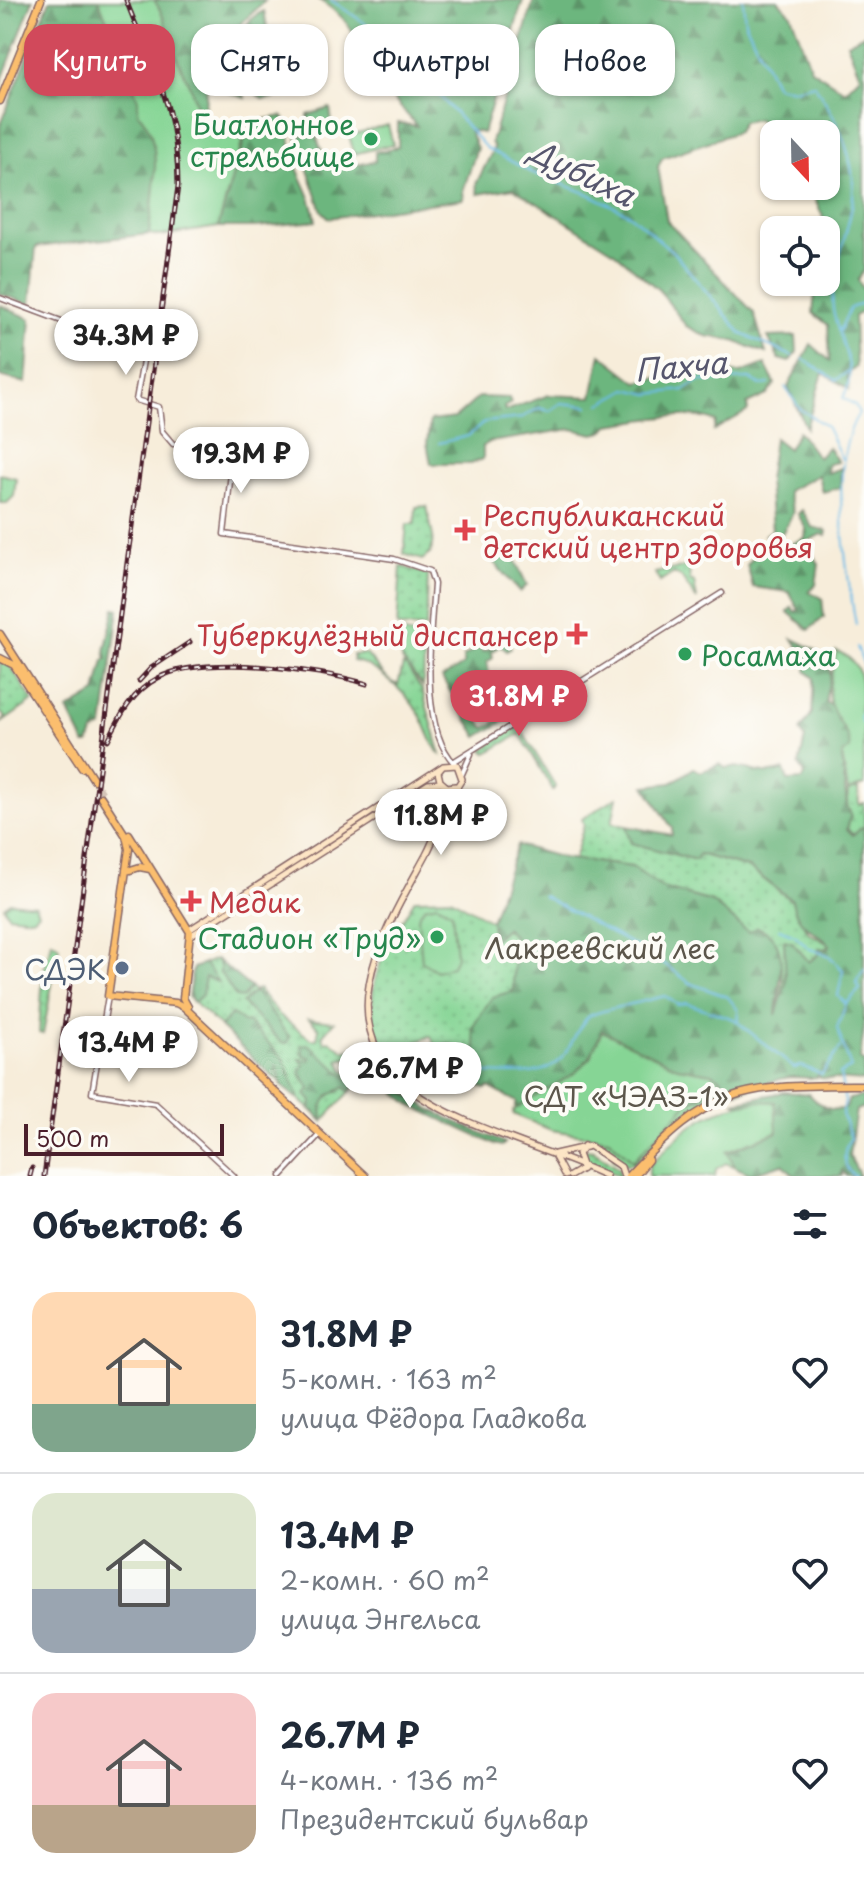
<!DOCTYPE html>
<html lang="ru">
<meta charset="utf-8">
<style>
:root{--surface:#fff;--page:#f6f6f7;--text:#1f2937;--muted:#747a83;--line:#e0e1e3;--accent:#d1495b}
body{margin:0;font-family:"Playpen Sans",sans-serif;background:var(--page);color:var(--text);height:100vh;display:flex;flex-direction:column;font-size:30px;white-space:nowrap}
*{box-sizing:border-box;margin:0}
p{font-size:26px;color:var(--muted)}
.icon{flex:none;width:44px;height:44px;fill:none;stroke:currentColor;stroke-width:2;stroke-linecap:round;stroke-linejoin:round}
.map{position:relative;height:1176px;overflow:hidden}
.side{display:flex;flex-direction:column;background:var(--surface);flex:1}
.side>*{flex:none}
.top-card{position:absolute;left:24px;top:24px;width:816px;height:72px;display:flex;gap:16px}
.needle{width:52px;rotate:158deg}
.controls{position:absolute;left:760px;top:120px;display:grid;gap:16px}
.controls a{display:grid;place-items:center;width:80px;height:80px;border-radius:16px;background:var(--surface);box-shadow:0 2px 6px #0004;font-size:40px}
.scale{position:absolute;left:24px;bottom:20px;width:200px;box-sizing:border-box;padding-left:8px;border:4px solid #4a1f2b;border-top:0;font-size:22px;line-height:28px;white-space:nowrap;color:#4a1f2b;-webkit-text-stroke:6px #fdfcf7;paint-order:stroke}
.price{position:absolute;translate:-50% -68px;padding:0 18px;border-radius:28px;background:#fff;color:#222;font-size:26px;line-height:52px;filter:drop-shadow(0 2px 4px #0008)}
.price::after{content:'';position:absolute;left:50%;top:48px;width:24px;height:18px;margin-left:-12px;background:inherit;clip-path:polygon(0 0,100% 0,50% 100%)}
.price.selected{background:var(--accent);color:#fff}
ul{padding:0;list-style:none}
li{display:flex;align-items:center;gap:24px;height:200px;padding:0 32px}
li+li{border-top:2px solid var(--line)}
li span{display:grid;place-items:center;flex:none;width:224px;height:160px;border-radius:24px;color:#555}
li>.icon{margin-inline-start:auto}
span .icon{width:96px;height:96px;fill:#fffc;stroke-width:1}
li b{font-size:34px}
h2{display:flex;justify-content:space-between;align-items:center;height:96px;padding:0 32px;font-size:34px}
.chip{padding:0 28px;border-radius:24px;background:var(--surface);box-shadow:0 2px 6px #0004;font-size:28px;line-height:72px}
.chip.selected{background:var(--accent);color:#fff}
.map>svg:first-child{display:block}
.grass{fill:url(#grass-dots);stroke:#687a60;stroke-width:2}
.forest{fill:url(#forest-firs);stroke:#5b6a54;stroke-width:2}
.garden{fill:#86d595;stroke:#687a60;stroke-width:2}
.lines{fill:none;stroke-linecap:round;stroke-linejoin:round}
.stream{stroke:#6dbce8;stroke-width:2}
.primary-tunnel{stroke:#d4c4b7;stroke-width:6;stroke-dasharray:6 3;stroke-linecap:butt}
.tertiary-casing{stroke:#876768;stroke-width:7}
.secondary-casing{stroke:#876768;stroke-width:8}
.primary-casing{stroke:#876768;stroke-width:9}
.tertiary{stroke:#fff;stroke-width:4}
.secondary{stroke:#fde5c5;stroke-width:5}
.primary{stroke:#fbbe6e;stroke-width:6}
.rail-casing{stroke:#4a1f2b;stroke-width:5}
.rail{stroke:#fdfcf7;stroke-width:2;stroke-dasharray:6;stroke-linecap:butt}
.leisure-dot{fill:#2e9e5b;stroke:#fdfcf7;stroke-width:3}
.health-dot{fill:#e0444e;stroke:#fdfcf7;stroke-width:3}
.service-dot{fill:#5c6f8a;stroke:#fdfcf7;stroke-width:3}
.labels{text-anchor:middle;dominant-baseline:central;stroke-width:8;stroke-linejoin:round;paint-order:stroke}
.leisure-label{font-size:28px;fill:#27864d;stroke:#fdfcf7;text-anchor:end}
.health-label{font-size:28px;fill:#be3a42;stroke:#fdfcf7;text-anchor:start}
.park-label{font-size:28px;fill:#5c564b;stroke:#fdfcf7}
.service-label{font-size:28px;fill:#4e5e75;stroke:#fdfcf7;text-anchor:end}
.water-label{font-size:30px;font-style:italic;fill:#56566d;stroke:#fdfcf7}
</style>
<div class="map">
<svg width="864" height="1176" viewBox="0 0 864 1176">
<defs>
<pattern id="grass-dots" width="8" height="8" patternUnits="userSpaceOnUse" patternTransform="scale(2)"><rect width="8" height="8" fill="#86d595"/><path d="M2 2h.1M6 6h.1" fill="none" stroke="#75b681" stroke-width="1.8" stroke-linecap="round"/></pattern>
<pattern id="forest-firs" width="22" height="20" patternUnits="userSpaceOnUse" patternTransform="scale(2)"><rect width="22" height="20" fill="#6cb67e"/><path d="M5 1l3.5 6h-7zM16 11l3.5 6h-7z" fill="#5b9367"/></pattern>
</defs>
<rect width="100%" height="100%" fill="#fdfcf7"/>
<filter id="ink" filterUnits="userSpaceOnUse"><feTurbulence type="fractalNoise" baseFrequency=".0125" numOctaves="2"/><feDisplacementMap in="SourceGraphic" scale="16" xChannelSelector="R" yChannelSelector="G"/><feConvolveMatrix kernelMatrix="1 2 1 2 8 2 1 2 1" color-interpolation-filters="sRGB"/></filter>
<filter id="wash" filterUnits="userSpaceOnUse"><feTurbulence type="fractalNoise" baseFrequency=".006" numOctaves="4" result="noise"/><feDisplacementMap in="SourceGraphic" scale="32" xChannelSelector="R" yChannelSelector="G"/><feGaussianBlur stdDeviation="1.8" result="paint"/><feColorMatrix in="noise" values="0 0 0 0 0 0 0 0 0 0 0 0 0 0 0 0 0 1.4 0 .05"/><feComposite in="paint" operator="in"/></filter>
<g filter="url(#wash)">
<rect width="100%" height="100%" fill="#f7edda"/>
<!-- grass -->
<path class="grass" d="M427,506L433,537L431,553L422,560L404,554L407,524H415L416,507Z
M401,566L428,575L426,628L397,627Z
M689,566L690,582H694L697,600L681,577L674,573L660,582L655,573Z
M401,632L417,636L425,633L423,686L402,660Z
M366,654L389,681L398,685L403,665L406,666L422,690L441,755C433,750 426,723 418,712C406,693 374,663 353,661V655Z
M0,661L11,667L33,701L0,724L6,718L0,712Z
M515,727L522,731L556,787L553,790L520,734L487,753L483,750Z
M858,789L859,805L864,803V826L853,835L847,829L851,814L847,806L848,791Z
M617,797L612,823L626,826L631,843L696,860L699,854L749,868L792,901L808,932L830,945L809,962L792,943L784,941L786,983L774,1018L783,981L779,952L748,932L712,902L661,888L632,867L574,860L584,825L582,819Z
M451,898L491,921L493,940L506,928L514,937L513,991L476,1034V1048L468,1056L448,1044L435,1046L431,1036L414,1043L396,1069C385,1061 382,1050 378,1038C360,984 388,944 415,899Z
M52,941L59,946L43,1034L39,1033L43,973Z
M216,959L254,991L258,989L279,1015L311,1039H317L319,1028L309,1019L334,1022L322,1036L325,1042L330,1041L345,1051L356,1049L369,1053L339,1060L343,1069L358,1083L323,1121L188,997L193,968Z
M710,1092L719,1095L685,1115L634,1164H623L613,1158L614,1152L603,1142L599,1144L587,1135L609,1139L633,1161L689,1102Z
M585,1149L593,1150L619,1168L621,1176L584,1161L580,1155Z"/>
<!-- forest -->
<path class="forest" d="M0,0H33L0,85Z
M50,0H99L138,99V113C166,140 152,197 149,234L36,247L31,304L0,294V126Z
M154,0H266L233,31L236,69L245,98L207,85L205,108L198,111C193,88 183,74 175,53C167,33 166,18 154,0Z
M319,0H523L483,133L469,130L477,148L463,191L464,199L329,218L322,211L297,138L309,132L308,115L330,108L332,123L315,127C321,169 340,169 375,161V152L398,147V123L417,126L384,88L361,71C355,32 354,22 319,0Z
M534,0H778L791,14L811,69L845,91L860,76L847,43L864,34V270L858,280L864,291V311L854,316L856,367L847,375L849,389L823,373L806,428L788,387L811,344L830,361L828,325L813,313L816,282H826V230H821L823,217L812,193L814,186H826V134H788L785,124L769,127L757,119L742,122L737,132L662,158L658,167L667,221L754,313L766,353L731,340L706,336L686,326L660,291L613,251L513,188L478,194L476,184L494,148L491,142Z
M264,11L279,91L275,98L262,99L244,82C237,53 234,25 264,11Z
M282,116C293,128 289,144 294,159C301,181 313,197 316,221L256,227H218L250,122Z
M0,305L31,319L26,383L0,376Z
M796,336L797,352L789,362L779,359L768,337Z
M601,354L637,382L693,370L741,373L765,364L775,384L767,395L747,404L748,411L714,430L716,422C690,409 639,421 609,425L603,432L594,434L572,429L490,442L483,446V459L471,464H431L427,443L430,421L455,418L479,397L509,398L511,403L504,407L505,411L549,395L592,397Z
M798,431L818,458L828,447L838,462L828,464L827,473L841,468L840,488L822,492L818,475L787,491L793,513L780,537L765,535L772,530L768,480L774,438L788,449Z
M802,510L812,527L827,531L826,536L821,534L806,542L819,564L816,585L809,592L822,598L824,617L809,630L788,612L792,607L795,612L799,610L789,592L753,587L747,565L763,545L791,544L805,538L806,529L798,514Z
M505,548L506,557L514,558L527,585L520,592L490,558Z
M115,608L119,609L103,727L93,733L89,744H85L68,710L96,693L104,660L107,659L105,651Z
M505,632L511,648L507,651L501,646L492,652L493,658L487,662L490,681L464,698L485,728L511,713L513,716L478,737L442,678L463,665V657L478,647L483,652L496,645L493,640Z
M793,639C811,647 832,654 830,678C829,687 825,692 826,703L831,705L850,740V749L842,756L847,806L851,814L847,829L853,835L864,826V1028L860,1059L864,1062V1081L820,1078L818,1074L817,1078C808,1078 799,1077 791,1077C766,1080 735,1099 710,1092L689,1102L722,1079L711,1073L677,1067L602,1031L590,1057L575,1073L515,1109L517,1102L489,1087L485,1089L477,1085L478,1082L441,1066L430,1072L412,1065L416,1056L447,1044L468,1056L476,1048L472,1028L492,997L513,991L514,937L506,928L493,940L491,921L517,845L563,858L632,867L662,888L712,902L748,932L757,927C795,941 777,986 776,1015L786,983L784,940L792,942L809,962L817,956L819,948L828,949L830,945C813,928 797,928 792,900L749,868L699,854L696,860L631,843L626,826L672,835V828L645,786L671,783L694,768L701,772L720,764L725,768C747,763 762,780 784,770L788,781L803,780L805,774L799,765L805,738L800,731L812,713L814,678L806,671L808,662Z
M216,959L251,988L242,998L236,997L219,971L221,968Z
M205,964L218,982L205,977L202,995L193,1003L189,992L193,968Z
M255,991C264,1002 283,1031 290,1037L287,1043H282L242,1003Z
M232,1014L244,1023L248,1022L284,1059L298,1096L296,1098L282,1086L277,1065L273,1077L220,1027Z
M301,1045H309L356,1085L350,1092L345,1087L330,1095L322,1106L323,1121L311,1109L312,1101L306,1095L310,1089L300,1072L304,1065L300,1059L309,1061L311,1058L303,1055Z
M374,1056C400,1104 459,1123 505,1143L502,1146L494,1144L412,1106L370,1071Z
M784,1092L809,1094C820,1106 830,1113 846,1108L849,1099L864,1096V1107L856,1110L849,1155L860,1176H847L842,1171V1176H795L783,1164L751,1174L735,1167L727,1152L777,1132L758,1101L739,1104L735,1102Z"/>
<!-- garden -->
<path class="garden" d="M99,0H154C165,16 166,29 172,47C184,77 197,92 199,126L243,139L218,227L160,236L149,234C152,198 166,140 138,113V99Z
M388,125L393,144L354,154L349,135Z
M0,474L16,478L14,496L7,503H0Z
M836,651C863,660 864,685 860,711L864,710V785L848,791L842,755L850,749C850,732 834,719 830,702C827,686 834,668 836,651Z
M10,902L35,905L38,913L32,918L8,915L4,907Z
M437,904L452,912L456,956L452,966L437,971L422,962L418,917L424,907Z
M602,1031L677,1067L711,1073L722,1080L689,1102L633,1161L609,1139L551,1130L513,1114L515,1109L575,1073L590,1058Z
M758,1101L775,1102L777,1132L727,1151L735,1167L726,1163L716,1169L715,1176H649V1166C686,1127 703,1110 758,1101Z"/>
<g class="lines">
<!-- stream -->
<path class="stream" d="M331,0L382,35L414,75L438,94L486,148L533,173L589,194L629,214L673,252L742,334L792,356
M743,0L745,22L776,86L794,89L814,84C837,117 859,164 852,206C847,239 829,275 833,309C837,341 861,366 843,398L855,405L859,413C827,462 846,569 856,625
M840,330L850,308L864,303
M803,359L836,380L849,371
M785,387L800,409L826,426L842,459
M601,404L627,389L649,394L684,390L699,381L750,379L761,385L769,384
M439,443L468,436L485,422L521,418L539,408L550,411L561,403L589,406
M857,647L864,665
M864,702L860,717L864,725
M543,896L655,957L690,983L728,997L738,1010L739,1022
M779,929L795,935L810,949L828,955L843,970L838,996L846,1004
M484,1073C507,1073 543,1079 561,1059C572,1047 576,1028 588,1017C594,1011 651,1000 665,996L678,1005L686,1003L734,1019L794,1068L801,1066L822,1074L841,1047
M855,1176C842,1169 842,1149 851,1138L842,1114L845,1102L840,1074L851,1068L837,1028L846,1004L860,989L856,982L864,969"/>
</g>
</g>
<g filter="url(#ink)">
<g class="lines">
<!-- primary-tunnel -->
<path class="primary-tunnel" d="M94,780L104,795"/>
<!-- tertiary casing -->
<g class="tertiary-casing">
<path id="tertiary" d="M0,298L139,350L143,361L136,400L159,407L162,431L173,444C194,447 211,426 232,430L235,438L224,534L394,559L430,571L434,584C431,632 418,727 455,764
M453,762L722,593
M462,774L471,754
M108,996L92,1093L156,1104L234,1176
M281,1176L320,1134"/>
</g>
<!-- secondary casing -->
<g class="secondary-casing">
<path id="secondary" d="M455,786L447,787L440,781L438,772L443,766L457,765L462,779C445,804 440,828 426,855C387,927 324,1022 411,1090C458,1126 549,1149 606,1176
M189,930L440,768
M190,936L428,784L440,783
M555,1154L590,1146L621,1167L624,1176
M555,1157L565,1176
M582,1165L578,1154L584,1146
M570,1176L582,1169"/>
</g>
<!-- primary casing -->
<g class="primary-casing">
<path id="primary" d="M0,101L41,0
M0,634L94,780
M0,658L14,665L82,768
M101,797L126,836L129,849L108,996L176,1003L184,1007L365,1176
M129,834L190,932L183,998L188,1007
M127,871L140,867L150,869
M628,1176C714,1083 742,1086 864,1085
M635,1176L648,1160"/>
</g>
<!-- tertiary -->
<use href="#tertiary" class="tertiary"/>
<!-- secondary -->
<use href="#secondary" class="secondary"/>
<!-- primary -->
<use href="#primary" class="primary"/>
<!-- rail casing -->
<g class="rail-casing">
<path id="rail" d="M139,681L151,668L190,642
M108,740C120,716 133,691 158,678C202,654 320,669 367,684
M30,1176L32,1168
M44,1176L178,186C178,106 153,71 126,0"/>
</g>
<!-- rail -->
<use href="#rail" class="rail"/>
</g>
</g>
<!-- markers -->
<g class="leisure-dot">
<circle cx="371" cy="139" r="8"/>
<circle cx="685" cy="654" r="8"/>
<circle cx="437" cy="937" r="8"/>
</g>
<g class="health-dot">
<path d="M461 518h8v8h8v8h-8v8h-8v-8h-8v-8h8z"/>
<path d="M573 622h8v8h8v8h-8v8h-8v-8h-8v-8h8z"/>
<path d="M187 889h8v8h8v8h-8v8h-8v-8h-8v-8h8z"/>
</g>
<circle class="service-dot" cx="122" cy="968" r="8"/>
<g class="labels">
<!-- leisure labels -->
<g class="leisure-label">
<text x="355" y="123">Биатлонное<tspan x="355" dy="32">стрельбище</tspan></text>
<text x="701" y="654" text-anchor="start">Росамаха</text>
<text x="421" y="937">Стадион «Труд»</text>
</g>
<!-- health labels -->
<g class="health-label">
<text x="483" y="514">Республиканский<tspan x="483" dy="32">детский центр здоровья</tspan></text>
<text x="559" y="634" text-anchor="end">Туберкулёзный диспансер</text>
<text x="209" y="901">Медик</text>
</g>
<!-- park labels -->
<g class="park-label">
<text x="600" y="947">Лакреевский лес</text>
<text x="626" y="1095">СДТ «ЧЭАЗ-1»</text>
</g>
<!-- service labels -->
<g class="service-label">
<text x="106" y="968">СДЭК</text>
</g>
<!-- water labels -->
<g class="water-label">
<text transform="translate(583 172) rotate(26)">Дубиха</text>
<text transform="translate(681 365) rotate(-5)">Пахча</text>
</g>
</g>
</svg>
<div class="controls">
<a><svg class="needle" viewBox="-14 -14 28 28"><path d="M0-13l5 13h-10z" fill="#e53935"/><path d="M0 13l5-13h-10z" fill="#747a83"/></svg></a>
<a><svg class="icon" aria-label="locate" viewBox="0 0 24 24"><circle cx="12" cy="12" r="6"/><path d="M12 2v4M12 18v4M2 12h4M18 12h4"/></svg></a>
</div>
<div class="scale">500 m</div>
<b class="price" style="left:126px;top:377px">34.3M ₽</b>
<b class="price" style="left:241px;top:495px">19.3M ₽</b>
<b class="price selected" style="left:519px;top:738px">31.8M ₽</b>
<b class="price" style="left:441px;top:857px">11.8M ₽</b>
<b class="price" style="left:129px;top:1084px">13.4M ₽</b>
<b class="price" style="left:410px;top:1110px">26.7M ₽</b>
<div class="top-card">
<a class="chip selected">Купить</a>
<a class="chip">Снять</a>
<a class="chip">Фильтры</a>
<a class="chip">Новое</a>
</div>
</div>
<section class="side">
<h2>Объектов: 6<svg class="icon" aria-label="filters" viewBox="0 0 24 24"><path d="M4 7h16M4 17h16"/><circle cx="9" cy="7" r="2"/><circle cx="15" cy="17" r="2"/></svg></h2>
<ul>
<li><span style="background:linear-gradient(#ffd9b3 70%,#7fa58c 0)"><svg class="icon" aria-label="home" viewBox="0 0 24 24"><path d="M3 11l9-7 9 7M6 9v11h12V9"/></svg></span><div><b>31.8M ₽</b><p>5-комн. · 163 m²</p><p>улица Фёдора Гладкова</p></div><svg class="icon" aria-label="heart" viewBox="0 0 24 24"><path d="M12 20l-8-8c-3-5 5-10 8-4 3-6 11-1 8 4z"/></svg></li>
<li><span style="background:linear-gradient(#dfe7d0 60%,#9aa5b1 0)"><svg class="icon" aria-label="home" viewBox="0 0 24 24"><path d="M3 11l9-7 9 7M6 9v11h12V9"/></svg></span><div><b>13.4M ₽</b><p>2-комн. · 60 m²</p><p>улица Энгельса</p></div><svg class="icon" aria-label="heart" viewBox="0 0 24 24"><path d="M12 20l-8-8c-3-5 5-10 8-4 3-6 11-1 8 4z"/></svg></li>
<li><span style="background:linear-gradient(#f6c9c9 70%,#b9a48a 0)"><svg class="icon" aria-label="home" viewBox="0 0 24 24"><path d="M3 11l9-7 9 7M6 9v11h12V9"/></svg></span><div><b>26.7M ₽</b><p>4-комн. · 136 m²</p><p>Президентский бульвар</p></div><svg class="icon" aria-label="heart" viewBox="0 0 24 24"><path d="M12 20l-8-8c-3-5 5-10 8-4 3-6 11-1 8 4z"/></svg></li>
</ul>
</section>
